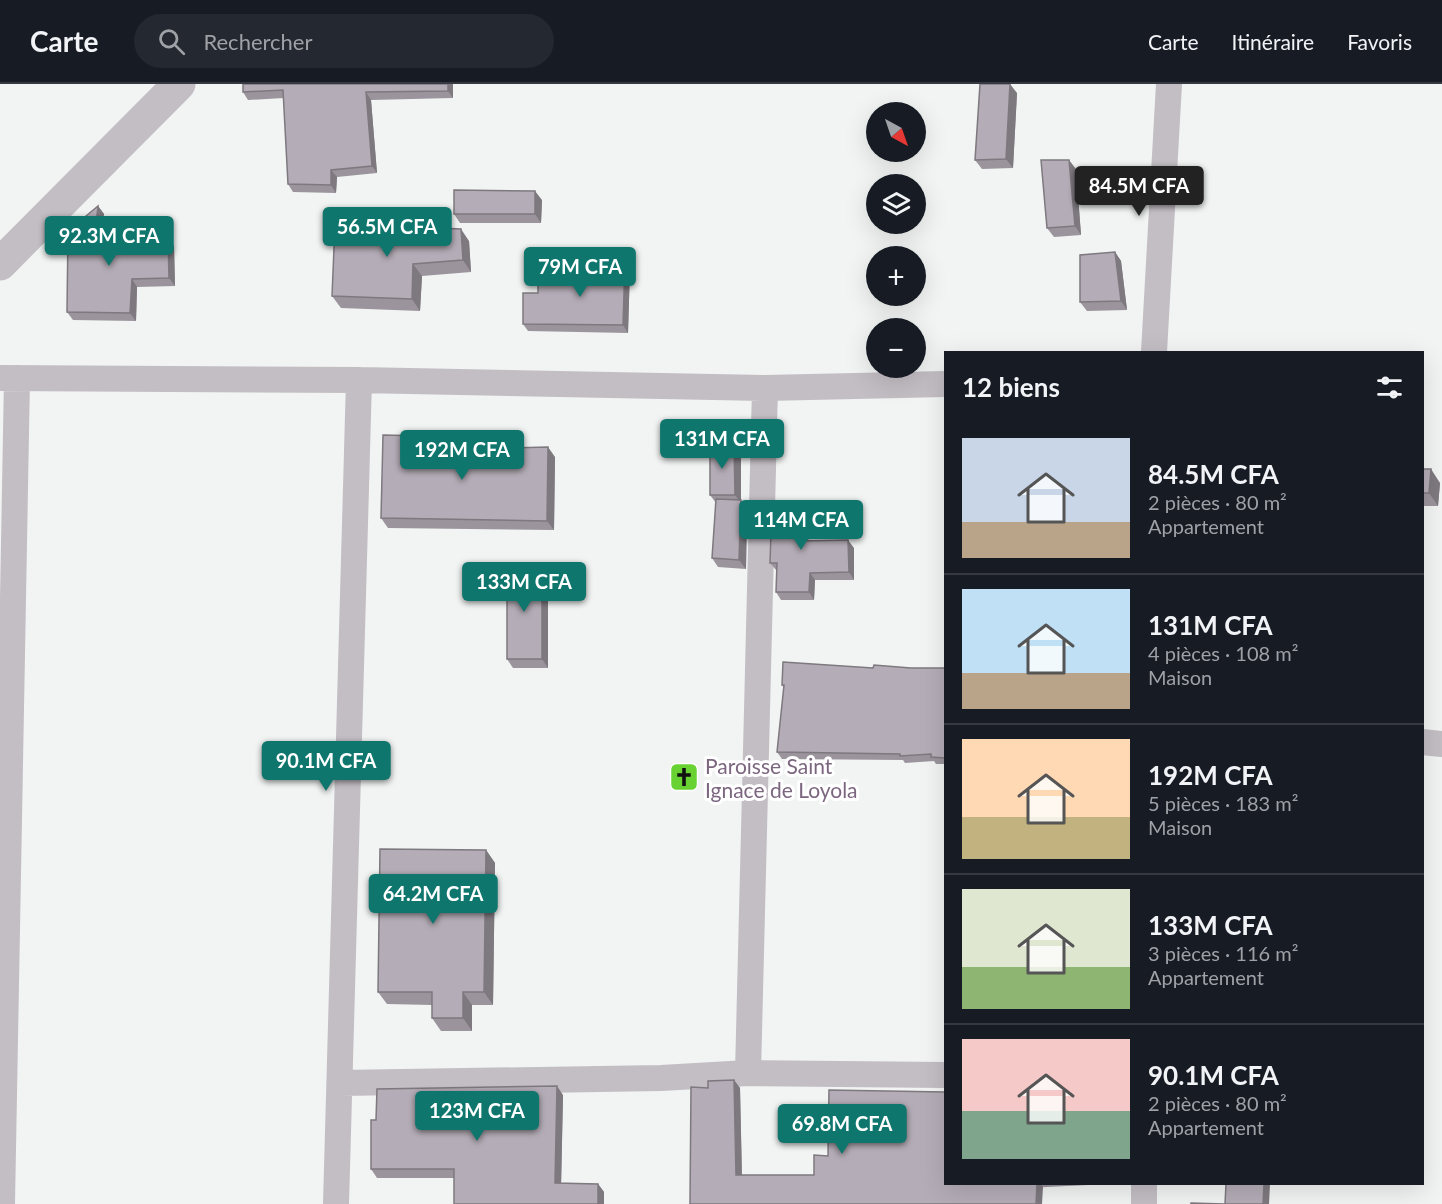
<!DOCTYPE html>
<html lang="fr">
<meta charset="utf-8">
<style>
:root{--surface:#171b24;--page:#242831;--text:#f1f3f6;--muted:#9ea1a6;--line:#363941;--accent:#0f766e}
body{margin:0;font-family:Lato,sans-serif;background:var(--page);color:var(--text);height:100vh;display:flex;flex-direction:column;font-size:22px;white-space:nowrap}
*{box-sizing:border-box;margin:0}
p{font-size:20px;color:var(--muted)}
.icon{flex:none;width:33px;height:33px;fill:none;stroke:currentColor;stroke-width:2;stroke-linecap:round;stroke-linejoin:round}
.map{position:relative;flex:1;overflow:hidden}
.side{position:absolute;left:944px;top:267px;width:480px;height:834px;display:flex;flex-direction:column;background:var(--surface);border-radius:0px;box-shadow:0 6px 24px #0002}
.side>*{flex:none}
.needle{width:39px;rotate:140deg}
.buttons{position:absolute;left:866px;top:18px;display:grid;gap:12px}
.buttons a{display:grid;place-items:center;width:60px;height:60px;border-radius:50%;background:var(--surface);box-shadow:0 6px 24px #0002;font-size:30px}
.price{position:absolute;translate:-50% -51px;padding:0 14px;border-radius:6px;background:var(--accent);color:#fff;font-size:20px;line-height:39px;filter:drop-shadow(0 2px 3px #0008)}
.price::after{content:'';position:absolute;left:50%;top:36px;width:18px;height:14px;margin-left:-9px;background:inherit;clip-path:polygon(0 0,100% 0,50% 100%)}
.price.selected{background:#222;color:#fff}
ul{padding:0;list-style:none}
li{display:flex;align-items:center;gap:18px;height:150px;padding:0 18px}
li+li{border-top:2px solid var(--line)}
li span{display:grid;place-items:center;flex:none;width:168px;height:120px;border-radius:0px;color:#555}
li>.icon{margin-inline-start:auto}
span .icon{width:72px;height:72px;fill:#fffc;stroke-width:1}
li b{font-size:26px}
h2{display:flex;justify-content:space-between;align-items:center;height:72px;padding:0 18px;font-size:26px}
header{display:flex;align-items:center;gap:36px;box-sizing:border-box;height:84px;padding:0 30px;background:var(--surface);border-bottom:2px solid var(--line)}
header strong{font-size:28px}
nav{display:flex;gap:33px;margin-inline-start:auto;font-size:21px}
.search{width:420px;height:54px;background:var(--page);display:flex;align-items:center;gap:15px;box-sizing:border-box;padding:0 21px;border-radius:33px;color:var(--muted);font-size:22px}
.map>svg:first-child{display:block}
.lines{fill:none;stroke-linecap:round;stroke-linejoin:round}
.minor{stroke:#c3bdc4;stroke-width:26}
.tertiary{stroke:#c3bdc4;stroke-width:33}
.wall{fill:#9b949d}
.shaded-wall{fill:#7e787f}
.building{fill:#b4acb6;stroke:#7e787f;stroke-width:1.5}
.labels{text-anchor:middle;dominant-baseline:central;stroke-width:6;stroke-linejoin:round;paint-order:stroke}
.poi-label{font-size:21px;fill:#7c667f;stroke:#fff;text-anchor:start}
</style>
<header>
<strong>Carte</strong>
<div class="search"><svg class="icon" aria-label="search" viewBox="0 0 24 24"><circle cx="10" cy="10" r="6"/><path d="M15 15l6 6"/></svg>Rechercher</div>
<nav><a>Carte</a><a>Itinéraire</a><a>Favoris</a></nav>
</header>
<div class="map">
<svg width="1442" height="1120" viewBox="0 0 1442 1120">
<rect width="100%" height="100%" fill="#f1f4f2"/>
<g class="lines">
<!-- minor -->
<path class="minor" d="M1154,268L1169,0
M0,294L359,296L765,304L945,300
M1422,658L1442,660
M748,989L765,304
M340,999L661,994L748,989L945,991
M2,1120L17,294
M336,1120L359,296
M1144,1120V1100"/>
<!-- tertiary -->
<path class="tertiary" d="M0,180L179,0"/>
</g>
<!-- wall -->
<path class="wall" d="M243,0H453V14L371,16L377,89L337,93L336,109L293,108L288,100L284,14L248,16L243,8Z
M1017,9L1013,84L982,85L975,76Z
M1076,85L1081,151L1054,153L1047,144Z
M542,116L541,139H460L454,130Z
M98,122L104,130L102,148L112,147L118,155L174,162L175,202L137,203L136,237L73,236L67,228Z
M469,157L471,188L422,192L420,227L341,224L332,212Z
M1115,168L1121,177L1127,226L1087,227L1080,218Z
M630,184L628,249L528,247L523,240L538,209L587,193Z
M472,363V365L555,373L554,446L388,444L381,434Z
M741,369V417L747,425L746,485L718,483L712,474L716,419L710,411Z
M1422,385L1440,399L1438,422H1422Z
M809,429L808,457L854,464V496H815L814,516H781L776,508V486L770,479Z
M542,484L548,493V584H513L507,575Z
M873,584H945V680H936L934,677L905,679L903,676L782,675L777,668L784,604L782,601Z
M486,766L495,779L493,921H472V947H441L432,934V921L387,920L378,908Z
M734,996L740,1004L742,1091L945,1100H1109L690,1120L708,1004Z
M563,1011L561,1099L598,1100L604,1108V1120H454V1094H377L371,1085L376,1036Z"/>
<!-- shaded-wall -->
<path class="shaded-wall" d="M448,0H453V14L448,7Z
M1010,0L1017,9L1013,84L1006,75Z
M366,8L371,16L377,89L372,82Z
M1069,76L1076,85L1081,151L1075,142Z
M331,86L337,93L336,109L331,101Z
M535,107L542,116L541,139L535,130Z
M98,122L104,130L101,156L95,148Z
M461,145L469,157L471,188L463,176Z
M112,147L118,155H113Z
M168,154L174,162L175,202L169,194Z
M1115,168L1121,177L1127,226L1121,217Z
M625,177L630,184L628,249L623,241Z
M413,180L422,192L420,227L412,215Z
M132,195L137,203L136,237L130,229Z
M465,353L472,363V375L465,365Z
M734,360L741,369V417L747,425L746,485L739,476L741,419L735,411Z
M548,363L555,373L554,446L547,437Z
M1431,385L1440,399L1438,422L1429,409Z
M804,421L809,429L808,464L802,457Z
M848,456L854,464V496L849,488Z
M542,484L548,493V584L542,575Z
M810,489L815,496L814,516L809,508Z
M486,766L495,779L493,921L484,908Z
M463,908L472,921V947L463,934Z
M734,996L740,1004L742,1099L736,1091Z
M557,1002L563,1011L561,1107L555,1099Z
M598,1100L604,1108V1120H598Z
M1037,1100H1041L1043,1103L1042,1120H1036Z
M1264,1100H1270L1269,1120H1263Z"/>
<!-- building -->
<path class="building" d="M243,0H448V7L366,8L372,82L331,86V101L288,100L283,6L243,8Z
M980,0H1010L1006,75L975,76Z
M1041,76H1069L1075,142L1047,144Z
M454,106L535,107V130H454Z
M98,122L95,148L112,147L113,155L168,154L169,194L132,195L130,229L67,228L68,147Z
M335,140L461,145L463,176L413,180L412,215L332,212Z
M1115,168L1121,217L1080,218V171Z
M588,176L625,177L623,241L523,240V209H538V194L587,193Z
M383,351L465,353V365L548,363L547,437L381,434Z
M734,360L735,411H710V361Z
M1422,385H1431L1429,409H1422Z
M716,415L741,416L739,476L712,474Z
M772,419L804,421L802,457L848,456L849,488L810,489L809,508H776L777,479H770Z
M507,484H542V575H507Z
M783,578L873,584L874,581L911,584H945V674L931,673V670L900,672V670L777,668L784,601H782Z
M380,765L486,766L484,908H463V934H432V908H378Z
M734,996L736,1091H814V1071L828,1072L829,1006L945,1008V1100H1037L1036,1120H690L691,1003L708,1004V997Z
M557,1002L555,1099L598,1100V1120H454V1085H371V1036H376L377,1005Z
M1226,1100H1264L1263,1120H1191V1119L1225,1120Z"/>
<!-- icons -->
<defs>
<g id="church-square" transform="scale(1.5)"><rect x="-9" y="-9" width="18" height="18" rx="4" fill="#69d233" stroke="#fff"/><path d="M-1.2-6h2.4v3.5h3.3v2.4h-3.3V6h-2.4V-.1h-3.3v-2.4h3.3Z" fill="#111"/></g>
</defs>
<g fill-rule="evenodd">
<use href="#church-square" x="684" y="693"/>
</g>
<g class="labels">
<!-- poi labels -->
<g class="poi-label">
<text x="705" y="681">Paroisse Saint<tspan x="705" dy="24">Ignace de Loyola</tspan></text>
</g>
</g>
</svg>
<div class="buttons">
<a><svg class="needle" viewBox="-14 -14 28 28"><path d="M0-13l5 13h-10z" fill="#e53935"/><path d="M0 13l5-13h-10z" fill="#9ea1a6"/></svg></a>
<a><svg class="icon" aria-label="layers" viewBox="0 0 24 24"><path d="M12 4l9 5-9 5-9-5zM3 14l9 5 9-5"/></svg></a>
<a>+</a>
<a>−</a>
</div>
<b class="price selected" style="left:1139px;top:133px">84.5M CFA</b>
<b class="price" style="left:387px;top:174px">56.5M CFA</b>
<b class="price" style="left:109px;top:183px">92.3M CFA</b>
<b class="price" style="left:580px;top:214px">79M CFA</b>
<b class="price" style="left:722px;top:386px">131M CFA</b>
<b class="price" style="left:462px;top:397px">192M CFA</b>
<b class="price" style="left:801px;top:467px">114M CFA</b>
<b class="price" style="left:524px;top:529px">133M CFA</b>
<b class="price" style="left:326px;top:708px">90.1M CFA</b>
<b class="price" style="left:433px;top:841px">64.2M CFA</b>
<b class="price" style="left:477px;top:1058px">123M CFA</b>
<b class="price" style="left:842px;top:1071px">69.8M CFA</b>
<section class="side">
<h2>12 biens<svg class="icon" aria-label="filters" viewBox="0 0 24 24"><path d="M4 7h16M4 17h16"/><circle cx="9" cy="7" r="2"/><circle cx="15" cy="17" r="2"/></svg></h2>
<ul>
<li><span style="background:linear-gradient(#c9d6e8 70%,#b9a48a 0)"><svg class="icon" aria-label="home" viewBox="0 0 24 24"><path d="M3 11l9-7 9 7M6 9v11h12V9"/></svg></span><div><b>84.5M CFA</b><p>2 pièces · 80 m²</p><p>Appartement</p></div></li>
<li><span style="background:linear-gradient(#bfe0f5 70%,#b9a48a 0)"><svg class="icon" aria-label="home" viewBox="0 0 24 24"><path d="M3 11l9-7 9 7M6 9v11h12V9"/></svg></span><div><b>131M CFA</b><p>4 pièces · 108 m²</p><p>Maison</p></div></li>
<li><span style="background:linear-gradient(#ffd9b3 65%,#c2b280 0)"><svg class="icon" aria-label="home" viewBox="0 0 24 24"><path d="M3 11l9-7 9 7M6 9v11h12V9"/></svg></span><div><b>192M CFA</b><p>5 pièces · 183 m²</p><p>Maison</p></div></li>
<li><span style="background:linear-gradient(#dfe7d0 65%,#8fb573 0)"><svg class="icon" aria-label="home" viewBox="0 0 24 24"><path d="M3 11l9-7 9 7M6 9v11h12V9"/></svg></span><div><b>133M CFA</b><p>3 pièces · 116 m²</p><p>Appartement</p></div></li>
<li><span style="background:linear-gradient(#f6c9c9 60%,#7fa58c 0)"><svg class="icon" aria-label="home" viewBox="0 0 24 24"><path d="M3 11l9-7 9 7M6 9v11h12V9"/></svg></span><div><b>90.1M CFA</b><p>2 pièces · 80 m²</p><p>Appartement</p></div></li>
</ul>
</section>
</div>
